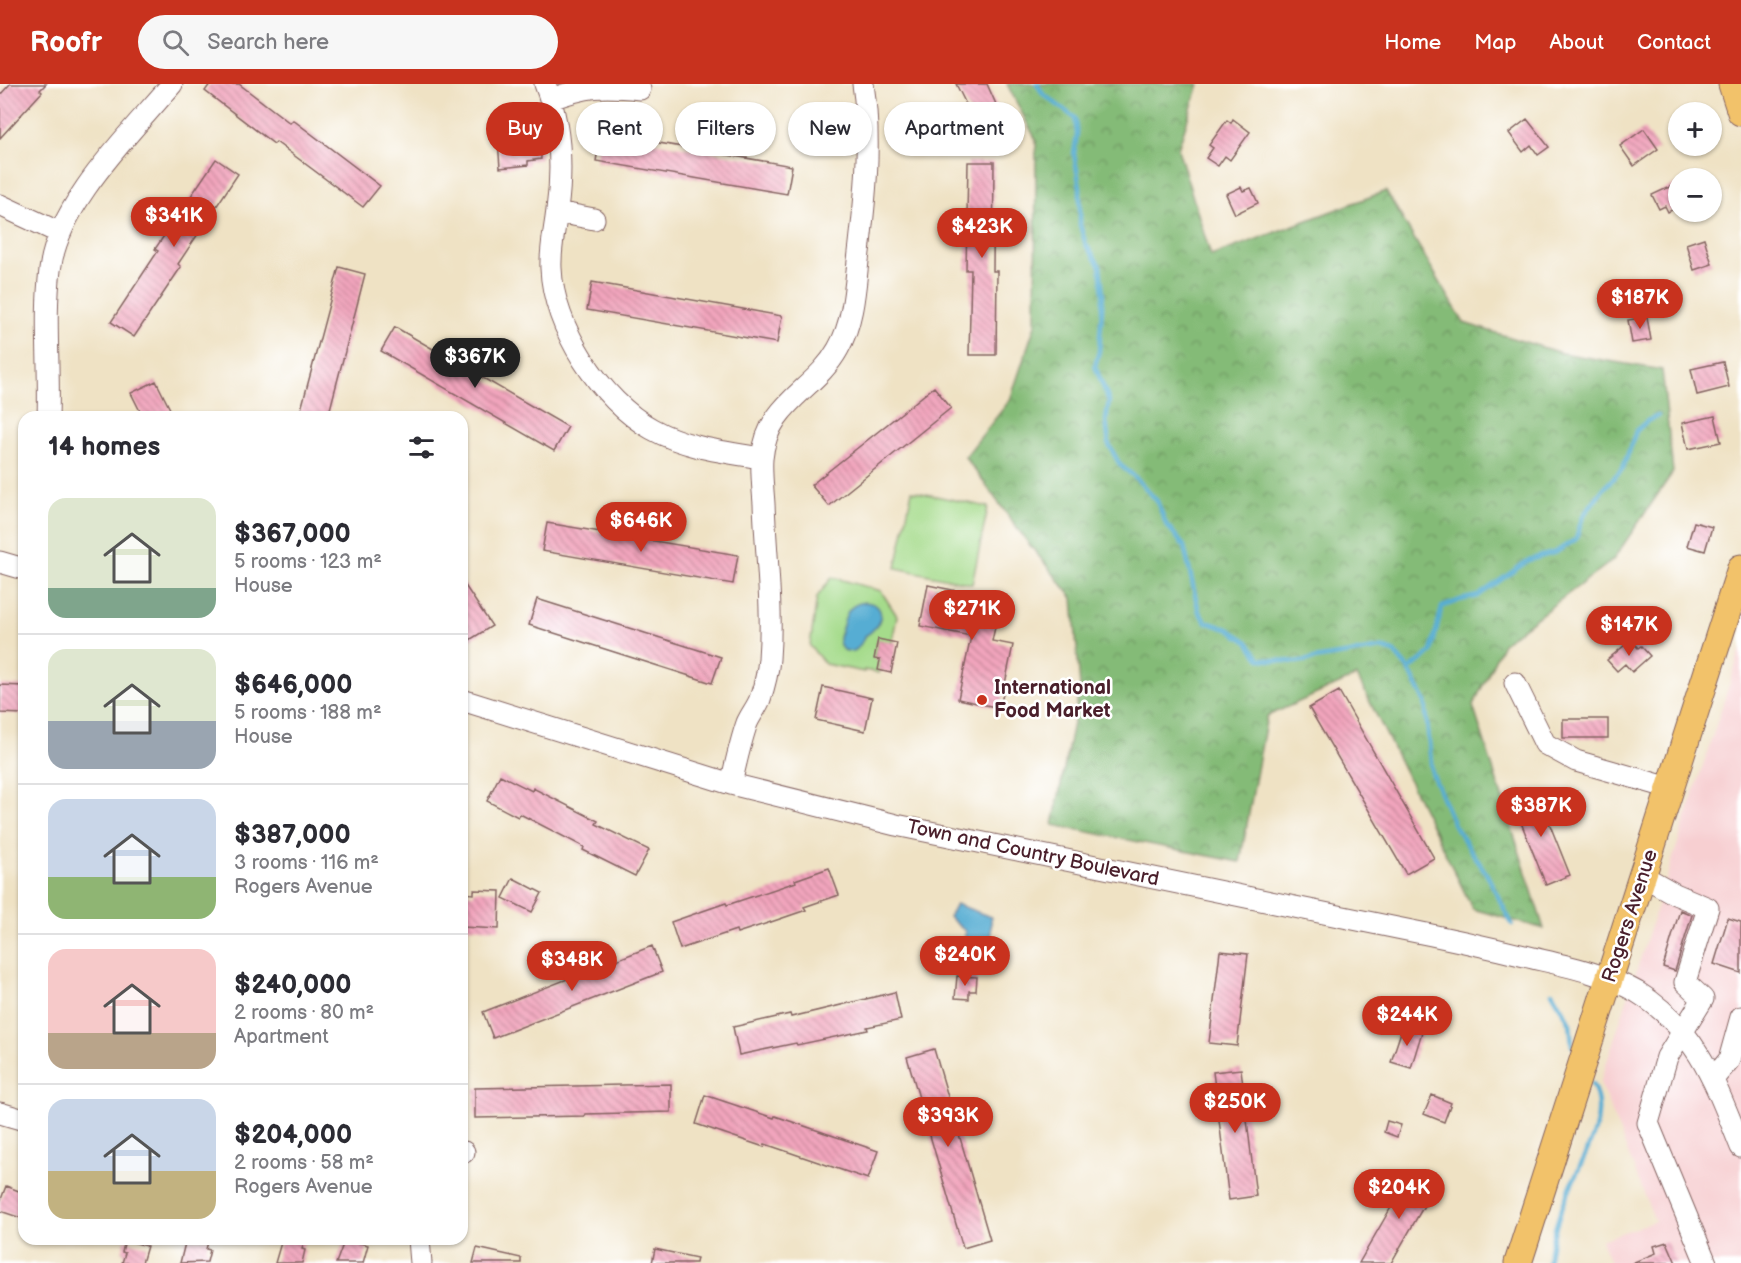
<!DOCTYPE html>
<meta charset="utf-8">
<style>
:root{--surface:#fff;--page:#f7f7f7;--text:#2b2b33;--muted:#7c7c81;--line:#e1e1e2;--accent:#c8321e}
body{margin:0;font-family:"Balsamiq Sans",sans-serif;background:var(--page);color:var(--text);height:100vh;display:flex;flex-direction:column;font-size:22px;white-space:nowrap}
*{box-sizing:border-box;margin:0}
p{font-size:20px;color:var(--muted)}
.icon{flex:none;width:33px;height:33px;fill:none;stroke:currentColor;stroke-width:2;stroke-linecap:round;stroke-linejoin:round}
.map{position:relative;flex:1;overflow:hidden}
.drawer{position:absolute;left:18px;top:327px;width:450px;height:834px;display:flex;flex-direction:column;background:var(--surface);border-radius:18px;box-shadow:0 2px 4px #0004}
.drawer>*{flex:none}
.banner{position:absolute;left:486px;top:18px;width:570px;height:54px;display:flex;gap:12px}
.tools{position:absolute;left:1668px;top:18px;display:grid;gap:12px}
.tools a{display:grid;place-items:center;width:54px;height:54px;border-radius:50%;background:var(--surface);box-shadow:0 2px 4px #0004;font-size:30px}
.price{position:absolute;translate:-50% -51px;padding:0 14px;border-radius:21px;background:var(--accent);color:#fff;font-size:20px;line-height:39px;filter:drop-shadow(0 2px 3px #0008)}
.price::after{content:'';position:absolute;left:50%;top:36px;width:18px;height:14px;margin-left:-9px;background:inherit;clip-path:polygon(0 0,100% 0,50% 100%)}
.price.active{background:#222;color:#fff}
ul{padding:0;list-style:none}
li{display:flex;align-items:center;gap:18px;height:150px;padding:0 30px}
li+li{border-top:2px solid var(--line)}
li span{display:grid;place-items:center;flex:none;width:168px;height:120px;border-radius:18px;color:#555}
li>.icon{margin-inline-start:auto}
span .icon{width:72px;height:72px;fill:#fffc;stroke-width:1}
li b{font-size:26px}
h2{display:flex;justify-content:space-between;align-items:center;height:72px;padding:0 30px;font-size:26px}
.pill{padding:0 21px;border-radius:27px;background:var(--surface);box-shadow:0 2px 4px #0004;font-size:21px;line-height:54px}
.pill.active{background:var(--accent);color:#fff}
header{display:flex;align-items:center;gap:36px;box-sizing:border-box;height:84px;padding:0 30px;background:var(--accent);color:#fff}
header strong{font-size:28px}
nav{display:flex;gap:33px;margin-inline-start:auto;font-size:21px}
.search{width:420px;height:54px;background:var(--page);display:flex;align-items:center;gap:15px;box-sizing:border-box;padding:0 21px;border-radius:33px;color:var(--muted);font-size:22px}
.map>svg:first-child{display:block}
.built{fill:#f7cfd1}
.green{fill:#a5db8b;stroke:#787d5b;stroke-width:1.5}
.forest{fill:url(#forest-crowns);stroke:#676d51;stroke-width:1.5}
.water{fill:#57add3;stroke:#50667f;stroke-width:1.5}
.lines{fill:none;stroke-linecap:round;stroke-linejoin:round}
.stream{stroke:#57add3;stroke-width:4.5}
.building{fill:url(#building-back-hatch)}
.minor-casing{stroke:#846361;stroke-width:23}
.major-casing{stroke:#846361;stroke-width:29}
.minor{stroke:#fff;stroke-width:21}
.major{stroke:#f2c26a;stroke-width:27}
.poi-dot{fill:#c8321e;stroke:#fff;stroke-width:2}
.labels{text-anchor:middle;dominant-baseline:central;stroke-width:5;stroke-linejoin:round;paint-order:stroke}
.poi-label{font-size:20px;font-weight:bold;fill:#4a1f2b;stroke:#fff;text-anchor:start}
.street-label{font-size:20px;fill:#4a1f2b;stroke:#fff}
</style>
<header>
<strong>Roofr</strong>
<div class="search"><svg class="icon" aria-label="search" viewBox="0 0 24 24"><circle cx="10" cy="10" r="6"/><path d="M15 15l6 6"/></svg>Search here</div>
<nav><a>Home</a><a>Map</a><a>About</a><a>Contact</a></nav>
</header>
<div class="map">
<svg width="1741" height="1179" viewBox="0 0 1741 1179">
<defs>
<pattern id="forest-crowns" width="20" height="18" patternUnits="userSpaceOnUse" patternTransform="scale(1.5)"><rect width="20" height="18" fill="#84bb77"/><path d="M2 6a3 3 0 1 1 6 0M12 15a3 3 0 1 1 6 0" fill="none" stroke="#6e9762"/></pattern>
<pattern id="building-back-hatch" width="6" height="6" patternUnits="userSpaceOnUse" patternTransform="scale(1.5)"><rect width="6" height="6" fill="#f2a5bd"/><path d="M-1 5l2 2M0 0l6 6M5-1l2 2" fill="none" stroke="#c6869a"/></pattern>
</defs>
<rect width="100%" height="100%" fill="#fff"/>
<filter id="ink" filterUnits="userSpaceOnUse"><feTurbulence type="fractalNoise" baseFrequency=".0167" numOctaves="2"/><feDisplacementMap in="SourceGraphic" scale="12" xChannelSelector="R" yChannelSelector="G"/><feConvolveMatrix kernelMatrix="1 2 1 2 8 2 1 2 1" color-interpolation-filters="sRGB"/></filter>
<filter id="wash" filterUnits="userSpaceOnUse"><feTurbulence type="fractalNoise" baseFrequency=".008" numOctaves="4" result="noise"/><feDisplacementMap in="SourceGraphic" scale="24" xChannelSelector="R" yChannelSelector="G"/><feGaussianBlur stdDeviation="1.35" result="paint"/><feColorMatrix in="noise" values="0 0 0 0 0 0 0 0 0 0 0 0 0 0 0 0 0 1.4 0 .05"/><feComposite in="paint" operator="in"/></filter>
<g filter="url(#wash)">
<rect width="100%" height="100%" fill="#efe2c4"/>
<!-- built -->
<path class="built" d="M1741,564V1179H1610L1601,1156L1655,1137L1600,999Z"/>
<!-- green -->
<path class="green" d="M912,407L988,423L972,500L896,484Z
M832,493L881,507L897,532L892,558L878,556L874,574L880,576L879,589L864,586V588L825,580L810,562L817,513Z"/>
<!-- forest -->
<path class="forest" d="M1007,0H1199L1178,65L1211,172L1386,107L1464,239L1561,269L1662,286L1673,388L1613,476L1503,559L1473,622L1544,845L1473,825L1357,592L1267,632L1240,778L1053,741L1080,603L1073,514L1029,460L965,373L1010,316L1035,241L1036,56Z"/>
<!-- water -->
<path class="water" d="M865,518C891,521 880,544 865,552C859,564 855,572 842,565C836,554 840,552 843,541C846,528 850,520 865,518Z
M956,820L991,833V883H966L965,847L949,833Z"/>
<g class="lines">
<!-- stream -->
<path class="stream" d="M1037,0L1043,10L1075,34L1077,50L1074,70L1080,103V141L1086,161L1100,182L1103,210L1099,267L1095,282L1109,317L1106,336L1109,361L1120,381L1135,393L1157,417L1166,440L1184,462L1199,528L1206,538L1228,545L1248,558L1260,575L1296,578L1381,564L1394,568L1409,586L1425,617L1432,689L1454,741L1486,789L1512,840
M1411,584L1431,568L1442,523L1460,516L1478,512L1529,476L1556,468L1576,455L1583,432L1603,405L1623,384L1636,347L1647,337L1658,332
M1552,908L1570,939L1572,962
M1548,1179C1551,1156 1558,1132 1567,1111C1579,1078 1612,1036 1592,1000"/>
</g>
<g id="blocks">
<!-- building -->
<path class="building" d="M10,0H46L40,6L42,8L0,54V11Z
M210,0H239L290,39L293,36L380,102L363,123L276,58L274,60L205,7Z
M956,0H987L999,27L975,38Z
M1233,35L1250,48L1230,76L1225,72L1218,82L1206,74L1213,64L1209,61L1227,36L1231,39Z
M1527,35L1549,63L1538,71L1531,61L1523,68L1509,49Z
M1644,45L1658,65L1634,82L1620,62Z
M601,49L792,82L787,110L596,77Z
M525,53L526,58L540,56L541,75L528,77V81L500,84L498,56Z
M216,75L238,90L178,180L181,183L134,253L111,238L158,167L155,165Z
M968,78H994L993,187H997L996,271H969L971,186H966Z
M1678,99V123L1668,128L1665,122L1659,125L1652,111Z
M1241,103L1243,107L1251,104L1258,119L1235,130L1226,110Z
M1704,154L1712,180L1694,186L1686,160Z
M339,183L365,190L356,225L328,333H299Z
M592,198L782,232L777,259L587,226Z
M1647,233L1651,256L1632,259L1628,236Z
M395,243L568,343L554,367L381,267Z
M1723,278L1729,303L1697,311L1691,285Z
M156,297L174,333H143L131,309Z
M934,303L951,324L829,422L811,401Z
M1715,332L1721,358L1688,365L1682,339Z
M1694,438L1712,443L1705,467L1687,462Z
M547,439L738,471L733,500L542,467Z
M462,497L492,542L468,557L462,549Z
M928,501L1001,516L992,557L1013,561L1000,624L958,615L971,552L920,542Z
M537,515L721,573L712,599L529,541Z
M878,555L897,559L891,589L878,586L880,576L874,575Z
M1631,556L1638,564L1641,562L1650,572L1632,588L1625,580L1617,587L1607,576Z
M0,601L24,602V630L0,629Z
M823,603L872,614L865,647L816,636Z
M1339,607L1434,774L1406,790L1309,624Z
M1563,635H1608V654H1563Z
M500,691L532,707L533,704L598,737L596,740L649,766L635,792L583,766L584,763L520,730L518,733L487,717Z
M1536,706L1570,791L1546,801L1512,716Z
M829,784L839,811L804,823L806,826L771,838L737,849L736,846L680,865L671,838L726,819L727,821L796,798L795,796Z
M513,794L542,809L532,828L503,814Z
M474,806L500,807L499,845L462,843V809L474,810Z
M1680,826L1692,831L1675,887L1663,883Z
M1728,834L1741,838V889L1714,880Z
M652,862L662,888L493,954L483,928Z
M1220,867L1248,870L1237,962L1209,959Z
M957,892L977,893L976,907H969V915L955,914Z
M895,908L901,936L867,943L868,946L797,961L796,959L739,971L733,943L790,930L791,933Z
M1403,942L1422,948L1411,984L1391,978Z
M934,965L990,1156L963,1164L907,973Z
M1241,985L1256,1112L1229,1116L1213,988Z
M671,1000V1028L585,1030V1032L475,1034V1004Z
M705,1011L774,1034L775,1032L878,1067L868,1095L765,1060L764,1063L696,1040Z
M1432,1011L1451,1019L1444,1038L1424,1030Z
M1387,1037L1401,1041L1397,1053L1384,1048Z
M1412,1087L1436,1101L1418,1132L1391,1179H1359Z
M6,1102L24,1109V1135L0,1127V1118Z
M186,1155H209L206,1165L210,1166L207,1178L180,1179Z
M282,1155H305L302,1165L305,1166L302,1179H275Z
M345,1155L368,1161L363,1179H336Z
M125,1156L147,1162L142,1179H122L125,1169L122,1168Z
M1667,1158L1676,1179H1632L1656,1169L1654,1162Z
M477,1164L521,1174V1179H473Z
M655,1165L697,1174L696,1179H652Z"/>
</g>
</g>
<g filter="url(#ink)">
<use href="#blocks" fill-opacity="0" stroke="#846361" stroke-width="1.5"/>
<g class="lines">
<!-- minor casing -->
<g class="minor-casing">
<path id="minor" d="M545,0C561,41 563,82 557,126C555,145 550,164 551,184C553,243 601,317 652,345C686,364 725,368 762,374
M551,15C588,2 601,1 640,5
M0,121L60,149
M557,128L594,135
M48,333C50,284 44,234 50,186C58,119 130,50 172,0
M0,478L24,485
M1515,599L1545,660L1576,677L1670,704
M462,616L731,700L896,741C1063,775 1230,809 1397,844C1443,853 1488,863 1533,874C1567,882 1606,890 1637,908C1697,945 1716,1001 1741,1063
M731,700C736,679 740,659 747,639C751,630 757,623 760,615C764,603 768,587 769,575C773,523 766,472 764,420C763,405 761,389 762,375C767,318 815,307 838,265C853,239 855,205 858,177C865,118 872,59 863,0
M1643,792L1675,810L1708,824L1685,898L1703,915L1667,973L1648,1039L1706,1179
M1713,995L1729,976L1741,933
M0,1029L24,1036
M462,1068H464
M419,1155L421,1179"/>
</g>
<!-- major casing -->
<g class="major-casing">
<path id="major" d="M1732,0L1741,28
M1518,1179L1741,484"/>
</g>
<!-- minor -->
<use href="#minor" class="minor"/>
<!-- major -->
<use href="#major" class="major"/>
</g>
</g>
<!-- markers -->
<circle class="poi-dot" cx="982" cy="616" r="6"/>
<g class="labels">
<!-- poi labels -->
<g class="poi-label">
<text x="994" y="604">International<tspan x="994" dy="23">Food Market</tspan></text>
</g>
<!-- street labels -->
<g class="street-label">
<text transform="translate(1033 769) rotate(12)">Town and Country Boulevard</text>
<text transform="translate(1630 832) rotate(-72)">Rogers Avenue</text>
</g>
</g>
</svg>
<div class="tools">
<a>+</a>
<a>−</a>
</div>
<b class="price" style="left:174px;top:164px">$341K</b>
<b class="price" style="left:982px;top:175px">$423K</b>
<b class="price" style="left:1640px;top:246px">$187K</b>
<b class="price active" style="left:475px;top:305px">$367K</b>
<b class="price" style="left:641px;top:469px">$646K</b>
<b class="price" style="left:972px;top:557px">$271K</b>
<b class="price" style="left:1629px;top:573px">$147K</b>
<b class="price" style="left:1541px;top:754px">$387K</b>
<b class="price" style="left:965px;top:903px">$240K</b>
<b class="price" style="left:572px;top:908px">$348K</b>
<b class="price" style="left:1407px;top:963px">$244K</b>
<b class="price" style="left:1235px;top:1050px">$250K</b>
<b class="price" style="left:948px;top:1064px">$393K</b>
<b class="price" style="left:1399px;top:1136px">$204K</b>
<div class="banner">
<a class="pill active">Buy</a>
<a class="pill">Rent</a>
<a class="pill">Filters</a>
<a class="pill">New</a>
<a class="pill">Apartment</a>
</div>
<section class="drawer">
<h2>14 homes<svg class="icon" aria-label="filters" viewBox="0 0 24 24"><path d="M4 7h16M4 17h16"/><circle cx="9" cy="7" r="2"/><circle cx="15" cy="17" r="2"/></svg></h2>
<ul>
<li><span style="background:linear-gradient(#dfe7d0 75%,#7fa58c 0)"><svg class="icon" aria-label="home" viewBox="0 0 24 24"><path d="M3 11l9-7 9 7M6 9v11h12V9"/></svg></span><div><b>$367,000</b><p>5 rooms · 123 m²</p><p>House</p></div></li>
<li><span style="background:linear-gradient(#dfe7d0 60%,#9aa5b1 0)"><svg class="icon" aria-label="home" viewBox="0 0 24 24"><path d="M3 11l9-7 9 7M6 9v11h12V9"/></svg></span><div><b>$646,000</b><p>5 rooms · 188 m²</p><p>House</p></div></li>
<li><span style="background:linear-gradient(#c9d6e8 65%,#8fb573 0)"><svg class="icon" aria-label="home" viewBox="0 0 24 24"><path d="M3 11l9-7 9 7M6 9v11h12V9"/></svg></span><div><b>$387,000</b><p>3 rooms · 116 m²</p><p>Rogers Avenue</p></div></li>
<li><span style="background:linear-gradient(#f6c9c9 70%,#b9a48a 0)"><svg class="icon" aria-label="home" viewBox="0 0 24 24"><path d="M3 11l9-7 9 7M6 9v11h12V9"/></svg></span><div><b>$240,000</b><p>2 rooms · 80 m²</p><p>Apartment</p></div></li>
<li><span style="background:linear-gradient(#c9d6e8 60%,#c2b280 0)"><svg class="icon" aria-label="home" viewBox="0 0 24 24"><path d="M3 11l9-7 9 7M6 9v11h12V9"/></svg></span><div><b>$204,000</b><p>2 rooms · 58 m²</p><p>Rogers Avenue</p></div></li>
</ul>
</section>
</div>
